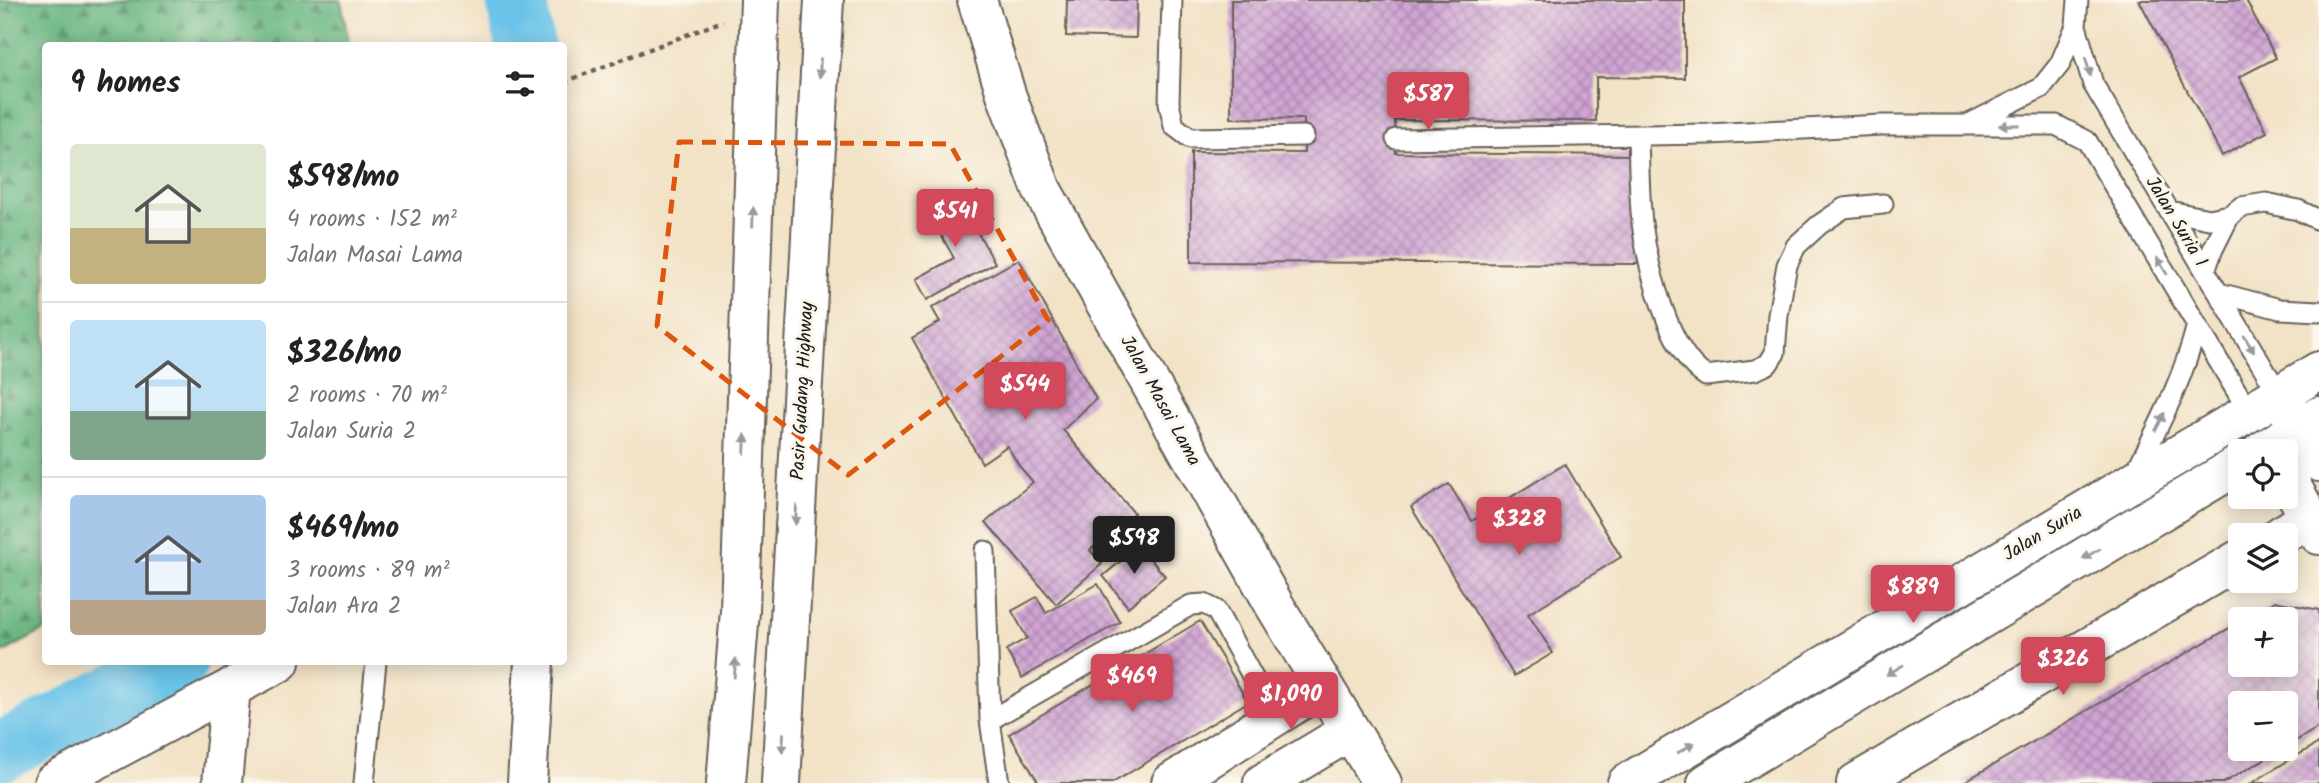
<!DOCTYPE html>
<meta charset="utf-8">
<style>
:root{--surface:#fff;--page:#f2f2f2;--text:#222;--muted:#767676;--line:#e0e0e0;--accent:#d1495b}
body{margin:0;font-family:Kalam,sans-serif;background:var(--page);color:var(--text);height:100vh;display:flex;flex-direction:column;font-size:26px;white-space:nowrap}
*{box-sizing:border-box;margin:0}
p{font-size:23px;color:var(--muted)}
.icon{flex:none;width:38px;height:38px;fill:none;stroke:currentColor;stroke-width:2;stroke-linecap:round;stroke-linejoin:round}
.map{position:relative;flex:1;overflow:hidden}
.details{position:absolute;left:42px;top:42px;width:525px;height:623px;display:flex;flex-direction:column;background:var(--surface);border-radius:7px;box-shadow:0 4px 18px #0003}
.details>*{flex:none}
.buttons{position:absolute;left:2228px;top:439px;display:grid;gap:14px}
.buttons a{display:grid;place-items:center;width:70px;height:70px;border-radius:7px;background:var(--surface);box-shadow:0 4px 18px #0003;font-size:35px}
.price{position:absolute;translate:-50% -60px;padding:0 16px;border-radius:7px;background:var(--accent);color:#fff;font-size:23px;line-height:46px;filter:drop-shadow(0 2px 4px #0008)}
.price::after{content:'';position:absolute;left:50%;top:42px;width:21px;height:16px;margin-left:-10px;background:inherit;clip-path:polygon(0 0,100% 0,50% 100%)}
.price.on{background:#222;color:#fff}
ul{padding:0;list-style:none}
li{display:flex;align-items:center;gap:21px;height:175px;padding:0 28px}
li+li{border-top:2px solid var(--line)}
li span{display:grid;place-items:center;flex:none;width:196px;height:140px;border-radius:7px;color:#555}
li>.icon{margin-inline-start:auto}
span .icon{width:84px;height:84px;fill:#fffc;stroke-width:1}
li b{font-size:30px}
h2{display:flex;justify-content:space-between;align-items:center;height:84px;padding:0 28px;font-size:30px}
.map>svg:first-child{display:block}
.forest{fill:url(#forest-firs);stroke:#41684e;stroke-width:2}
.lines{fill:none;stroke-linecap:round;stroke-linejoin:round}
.river{stroke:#6bc3e8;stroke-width:60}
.building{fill:url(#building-cross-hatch)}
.lane-casing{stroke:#676158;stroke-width:23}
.street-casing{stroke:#676158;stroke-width:42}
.primary-casing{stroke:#676158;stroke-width:42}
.highway-casing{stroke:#676158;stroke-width:42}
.path{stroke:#676158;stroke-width:4.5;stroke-dasharray:5 5;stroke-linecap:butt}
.lane{stroke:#fff;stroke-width:19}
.street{stroke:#fff;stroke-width:38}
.primary{stroke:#fff;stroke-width:38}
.highway{stroke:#fff;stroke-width:38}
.oneway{fill:#999}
.marked{fill:none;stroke:#de560d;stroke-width:5;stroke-dasharray:14 9;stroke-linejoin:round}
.labels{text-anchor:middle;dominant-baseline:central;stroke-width:6;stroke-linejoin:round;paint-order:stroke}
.street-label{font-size:19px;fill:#1c1c1c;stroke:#fbf7ec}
</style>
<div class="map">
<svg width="2319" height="783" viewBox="0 0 2319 783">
<defs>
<pattern id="forest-firs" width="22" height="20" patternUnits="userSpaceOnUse" patternTransform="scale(1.75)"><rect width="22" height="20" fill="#66b580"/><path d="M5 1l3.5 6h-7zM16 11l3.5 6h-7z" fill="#539268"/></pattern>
<pattern id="building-cross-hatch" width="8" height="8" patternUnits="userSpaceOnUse" patternTransform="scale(1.75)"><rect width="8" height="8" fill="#d0a4d4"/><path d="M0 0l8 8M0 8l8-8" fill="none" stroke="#a885ab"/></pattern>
</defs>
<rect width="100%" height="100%" fill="#fbf7ec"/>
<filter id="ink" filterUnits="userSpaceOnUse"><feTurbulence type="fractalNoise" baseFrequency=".0143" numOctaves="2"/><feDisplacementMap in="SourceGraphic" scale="14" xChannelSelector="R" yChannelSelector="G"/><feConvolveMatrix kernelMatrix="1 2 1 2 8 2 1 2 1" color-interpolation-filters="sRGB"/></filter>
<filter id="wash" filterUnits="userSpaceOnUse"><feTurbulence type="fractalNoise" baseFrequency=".00686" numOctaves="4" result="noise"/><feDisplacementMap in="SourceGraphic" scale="28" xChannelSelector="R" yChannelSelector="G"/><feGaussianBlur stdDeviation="1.57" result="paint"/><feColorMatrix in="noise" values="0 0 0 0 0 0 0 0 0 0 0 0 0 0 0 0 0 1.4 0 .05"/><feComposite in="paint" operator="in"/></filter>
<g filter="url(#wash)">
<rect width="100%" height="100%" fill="#f2e2c6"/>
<!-- forest -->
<path class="forest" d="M0,0H341L349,45L46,46L45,630L0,654Z"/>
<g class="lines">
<!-- river -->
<path class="river" d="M516,0L525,46
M0,752L178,662"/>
</g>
<g id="blocks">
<!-- building -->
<path class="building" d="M1067,0H1137L1136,38L1066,36Z
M1231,0H1685V78L1596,77V121L1395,120L1396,153L1638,155V264L1191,262V152L1304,153V119L1231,118Z
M2139,0H2246L2276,58L2239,77L2267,132L2222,156Z
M956,194L995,263L927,300L916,279L954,258L927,210Z
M1019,259L1096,399L1063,430L1134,513L1090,550L1102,564L1056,604L986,522L1033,482L1020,467L1007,446L982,463L912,338L940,322L932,308Z
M1565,464L1621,557L1528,614L1553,653L1514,676L1411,507L1449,484L1472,521Z
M1139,546L1165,576L1128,607L1103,576Z
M1098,584L1120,622L1022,678L1006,650L1027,638L1012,611L1037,597L1046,613Z
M2275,601L2319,610V727L2286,747V704H2240V749H2282L2223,783H1962L2240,622V665H2286V620H2244Z
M1200,621L1248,702L1112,783H1039L1009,734Z
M2319,743V783H2252L2286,762Z"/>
</g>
</g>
<g filter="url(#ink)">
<use href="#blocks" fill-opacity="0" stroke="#676158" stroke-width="2"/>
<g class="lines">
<!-- lane casing -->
<g class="lane-casing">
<path id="lane" d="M1172,0L1169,103L1174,126L1190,138L1304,136
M2078,0L2076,26L2093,84L2279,394
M1969,124L2041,88L2060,64L2076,26
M1638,135C1639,164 1639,194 1642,223C1647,264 1669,354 1706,376L1755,370L1768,364L1775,353L1778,315L1787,265L1796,246L1819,225L1844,208L1883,204
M1396,139L1709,134L1881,125H2056L2087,141L2249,412
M2169,211L2209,219L2230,215L2241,207L2266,203L2298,210L2319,220
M2205,271L2213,249L2230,215
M2219,293L2280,309L2319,311
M2134,475C2159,425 2183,380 2197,325
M985,551L990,720L999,783
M990,720L1191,605L1204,604L1216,610L1274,716
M364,783L376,662"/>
</g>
<!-- street casing -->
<g class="street-casing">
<path id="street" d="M2279,394L2319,462
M2261,452L2319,416
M2286,476L2319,535
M2280,536L2309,518
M53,783L280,662
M222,783L231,688
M527,783L534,662
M1171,783L1323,686
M1263,783L1350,731
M1627,783L2319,371
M1707,783L2240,464
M1856,783L2240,559"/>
</g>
<!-- primary casing -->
<g class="primary-casing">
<path id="primary" d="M977,0L1007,97L1042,190L1275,606L1382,783"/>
</g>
<!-- highway casing -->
<g class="highway-casing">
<path id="highway" d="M726,783L740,611L760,0
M781,783L824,0"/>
</g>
<!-- path -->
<path class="path" d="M564,82L723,21"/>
<!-- lane -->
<use href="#lane" class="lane"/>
<!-- street -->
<use href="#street" class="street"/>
<!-- primary -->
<use href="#primary" class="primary"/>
<!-- highway -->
<use href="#highway" class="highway"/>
</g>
<!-- one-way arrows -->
<defs><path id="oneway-solid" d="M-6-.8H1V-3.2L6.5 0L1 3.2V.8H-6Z" transform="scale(1.75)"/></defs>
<g class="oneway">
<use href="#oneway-solid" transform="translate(2088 67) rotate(74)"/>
<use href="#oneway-solid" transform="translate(820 68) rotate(93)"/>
<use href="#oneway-solid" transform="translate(2009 125) rotate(180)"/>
<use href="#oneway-solid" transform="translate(753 217) rotate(-88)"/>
<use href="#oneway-solid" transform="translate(2162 266) rotate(-121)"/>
<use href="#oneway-solid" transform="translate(2249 344) rotate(59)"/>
<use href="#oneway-solid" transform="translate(2160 422) rotate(-63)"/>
<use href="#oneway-solid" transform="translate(745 444) rotate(-88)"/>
<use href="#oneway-solid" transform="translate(796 515) rotate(93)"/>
<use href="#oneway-solid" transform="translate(2091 554) rotate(149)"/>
<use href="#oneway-solid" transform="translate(735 668) rotate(-85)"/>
<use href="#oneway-solid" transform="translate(1895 670) rotate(149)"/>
<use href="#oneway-solid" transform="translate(783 743) rotate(93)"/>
<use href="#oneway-solid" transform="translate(1686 748) rotate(-31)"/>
</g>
</g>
<!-- marked area -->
<path class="marked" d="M679,142L950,144L1048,320L848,475L657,326Z"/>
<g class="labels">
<!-- street labels -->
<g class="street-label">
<text transform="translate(2176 222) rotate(59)">Jalan Suria 1</text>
<text transform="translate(803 391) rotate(-87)">Pasir Gudang Highway</text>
<text transform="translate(1160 401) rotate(61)">Jalan Masai Lama</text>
<text transform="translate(2043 534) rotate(-31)">Jalan Suria</text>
</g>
</g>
</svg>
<div class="buttons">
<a><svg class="icon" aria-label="locate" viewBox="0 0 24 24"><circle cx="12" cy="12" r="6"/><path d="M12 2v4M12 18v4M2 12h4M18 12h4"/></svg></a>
<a><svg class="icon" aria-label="layers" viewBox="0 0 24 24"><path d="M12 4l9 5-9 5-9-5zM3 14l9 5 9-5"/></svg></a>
<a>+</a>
<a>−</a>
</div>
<b class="price" style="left:1428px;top:132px">$587</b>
<b class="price" style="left:955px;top:249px">$541</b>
<b class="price" style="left:1025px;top:422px">$544</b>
<b class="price" style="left:1519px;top:557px">$328</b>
<b class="price on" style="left:1134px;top:576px">$598</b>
<b class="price" style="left:1913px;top:625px">$889</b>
<b class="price" style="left:2063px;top:697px">$326</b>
<b class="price" style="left:1132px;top:714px">$469</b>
<b class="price" style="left:1291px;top:732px">$1,090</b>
<section class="details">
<h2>9 homes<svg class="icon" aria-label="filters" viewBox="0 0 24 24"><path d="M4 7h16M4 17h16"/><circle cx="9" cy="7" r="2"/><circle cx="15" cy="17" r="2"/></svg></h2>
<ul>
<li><span style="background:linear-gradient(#dfe7d0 60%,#c2b280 0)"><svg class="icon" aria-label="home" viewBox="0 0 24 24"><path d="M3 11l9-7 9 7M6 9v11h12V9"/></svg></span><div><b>$598/mo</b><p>4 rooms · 152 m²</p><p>Jalan Masai Lama</p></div></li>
<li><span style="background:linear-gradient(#bfe0f5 65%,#7fa58c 0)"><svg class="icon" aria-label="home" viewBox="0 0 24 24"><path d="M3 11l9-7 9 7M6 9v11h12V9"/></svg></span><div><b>$326/mo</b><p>2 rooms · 70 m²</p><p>Jalan Suria 2</p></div></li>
<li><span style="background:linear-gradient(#a9c7e8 75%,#b9a48a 0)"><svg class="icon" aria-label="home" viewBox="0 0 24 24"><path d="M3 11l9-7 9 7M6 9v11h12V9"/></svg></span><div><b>$469/mo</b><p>3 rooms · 89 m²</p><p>Jalan Ara 2</p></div></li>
</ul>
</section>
</div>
